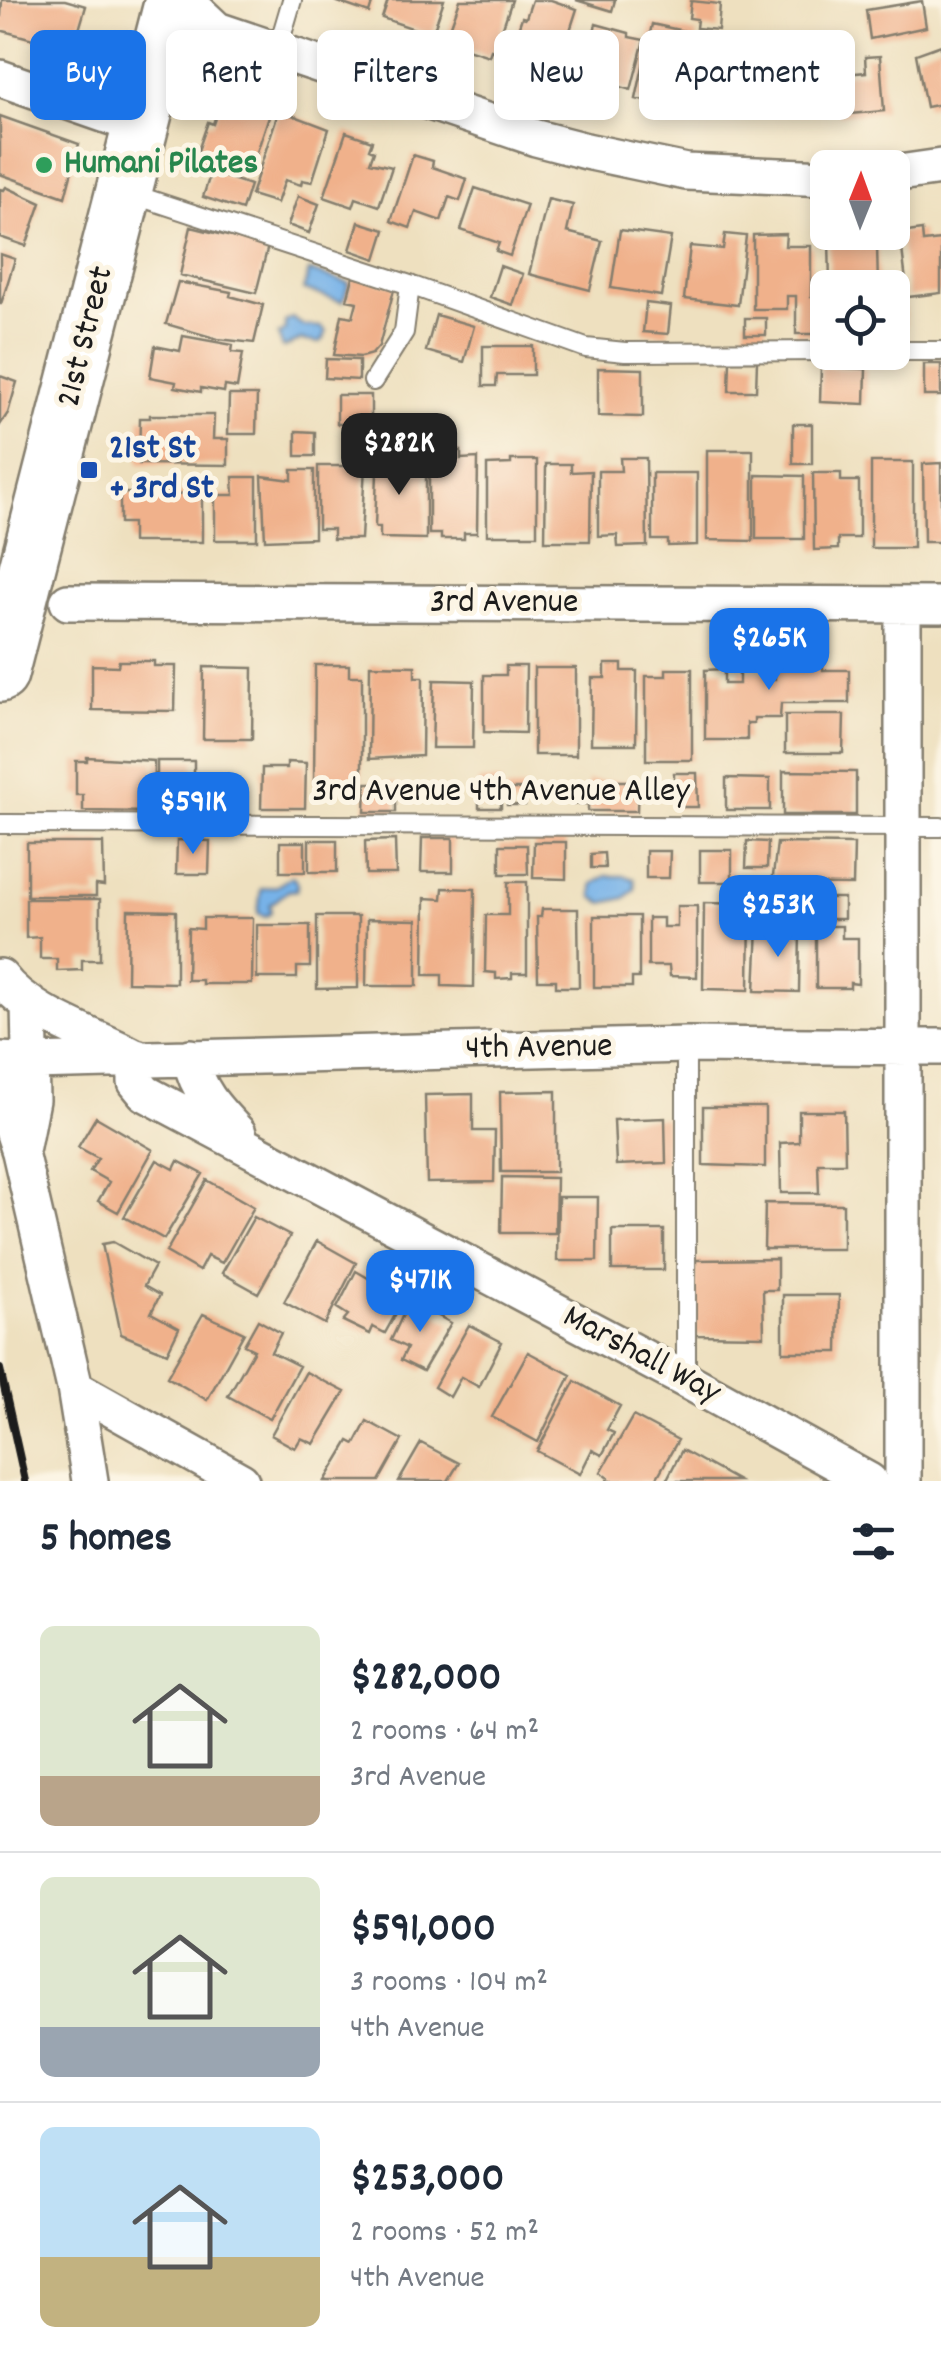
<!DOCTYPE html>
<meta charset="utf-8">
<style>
:root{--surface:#fff;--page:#f2f2f3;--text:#1f2937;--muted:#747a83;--line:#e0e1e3;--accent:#1a73e8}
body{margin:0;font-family:Dekko,sans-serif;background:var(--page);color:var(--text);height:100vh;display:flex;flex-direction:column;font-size:38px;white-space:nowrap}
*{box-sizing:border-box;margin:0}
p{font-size:32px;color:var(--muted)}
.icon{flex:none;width:55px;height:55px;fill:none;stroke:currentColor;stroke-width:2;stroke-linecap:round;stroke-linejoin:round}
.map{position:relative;height:1481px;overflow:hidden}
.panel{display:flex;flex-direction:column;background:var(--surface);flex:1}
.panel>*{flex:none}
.top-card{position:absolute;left:30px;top:30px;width:882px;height:90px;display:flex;gap:20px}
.needle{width:65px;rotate:1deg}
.buttons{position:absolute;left:810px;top:150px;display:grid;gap:20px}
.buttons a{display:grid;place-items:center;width:100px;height:100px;border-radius:15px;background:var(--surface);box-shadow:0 5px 15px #0003;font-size:50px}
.price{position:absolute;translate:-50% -85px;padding:0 22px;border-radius:20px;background:var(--accent);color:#fff;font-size:32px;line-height:65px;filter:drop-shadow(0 2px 5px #0008)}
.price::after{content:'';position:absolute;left:50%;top:60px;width:30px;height:22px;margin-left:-15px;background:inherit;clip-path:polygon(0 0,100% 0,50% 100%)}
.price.current{background:#222;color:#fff}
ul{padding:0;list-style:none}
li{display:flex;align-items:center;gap:30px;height:250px;padding:0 40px}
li+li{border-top:2px solid var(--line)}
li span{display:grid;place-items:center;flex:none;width:280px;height:200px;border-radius:15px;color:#555}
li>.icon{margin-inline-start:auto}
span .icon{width:120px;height:120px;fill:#fffc;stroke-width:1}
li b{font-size:42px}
h2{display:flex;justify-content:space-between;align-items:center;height:120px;padding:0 40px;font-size:42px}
.chip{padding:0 35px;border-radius:15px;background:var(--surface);box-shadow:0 5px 15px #0003;font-size:35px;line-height:90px}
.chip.current{background:var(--accent);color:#fff}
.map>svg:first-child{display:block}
.water{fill:#77b2e8;stroke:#4a6782;stroke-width:2.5}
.building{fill:#f0b18b}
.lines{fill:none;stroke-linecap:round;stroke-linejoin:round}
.lane-casing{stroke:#857e6e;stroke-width:22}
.street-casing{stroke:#857e6e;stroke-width:40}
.primary-casing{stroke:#857e6e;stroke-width:60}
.lane{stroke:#fff;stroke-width:18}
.street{stroke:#fff;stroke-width:35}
.primary{stroke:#fff;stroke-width:55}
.rail{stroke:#1c1c1c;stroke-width:8}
.leisure-dot{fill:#2e9e5b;stroke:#fcf5e5;stroke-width:4}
.transit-dot{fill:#1a4fb4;stroke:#fcf5e5;stroke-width:4}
.labels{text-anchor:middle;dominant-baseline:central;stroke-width:10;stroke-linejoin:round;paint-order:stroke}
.leisure-label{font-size:35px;font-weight:bold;fill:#27864d;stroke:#fcf5e5;text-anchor:start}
.street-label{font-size:35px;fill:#1c1c1c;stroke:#fcf5e5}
.transit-label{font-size:35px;font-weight:bold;fill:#164399;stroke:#fcf5e5;text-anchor:start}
</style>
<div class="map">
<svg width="941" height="1481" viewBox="0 0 941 1481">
<rect width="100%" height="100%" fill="#fcf5e5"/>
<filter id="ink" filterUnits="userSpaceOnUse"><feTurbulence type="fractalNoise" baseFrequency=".01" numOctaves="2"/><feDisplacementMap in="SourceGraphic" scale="20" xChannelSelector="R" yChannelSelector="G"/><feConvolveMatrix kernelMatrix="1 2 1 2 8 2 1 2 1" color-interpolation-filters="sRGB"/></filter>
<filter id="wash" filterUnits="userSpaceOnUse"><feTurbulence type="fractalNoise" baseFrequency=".0048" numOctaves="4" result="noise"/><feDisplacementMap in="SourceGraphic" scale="40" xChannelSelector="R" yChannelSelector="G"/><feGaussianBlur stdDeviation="2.25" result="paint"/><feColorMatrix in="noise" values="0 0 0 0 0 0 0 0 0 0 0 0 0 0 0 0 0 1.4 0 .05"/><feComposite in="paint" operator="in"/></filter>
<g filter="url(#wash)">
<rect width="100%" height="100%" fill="#eee0bf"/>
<!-- water -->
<path class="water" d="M309,271L349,283L343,302L303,290Z
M292,318L304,326L322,327L326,332L324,339L319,343L301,340L283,348L278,335L285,330V322Z
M292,876L298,884L297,890L288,891L270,905L271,913L265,917L258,913L261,889L277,886Z
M624,876L634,879L635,889L625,898L603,903L593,897V884L606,876Z"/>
<g id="blocks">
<!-- building -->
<path class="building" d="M2,0H65L86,6L73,50L0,30Z
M332,0H373L369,13Z
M388,0H444L432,35L382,18Z
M460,0H512L495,51L491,50L489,56L445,42Z
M532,0H551L577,9L559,65L537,57L533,70L507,62L522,17L526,18Z
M576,0H615L612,11Z
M691,1L720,4L718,30L696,28L697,19L689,18Z
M922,1L926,27L870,39L866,10Z
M596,24L629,33V37L644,40L631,90L614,85L612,93L577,84L588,40L591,42Z
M652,24L697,34L692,54L703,57L696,93L675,89L665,96L663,105L636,99Z
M941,45V104L926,107L916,54Z
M751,50L780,53L779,61L795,62L791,111L733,106L734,96L712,94L715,56L750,59Z
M880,56L884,111L838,115L834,75L866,72L865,57Z
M224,92L256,102L254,107L270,113L252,167L234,161L230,171L221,169L220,173L193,165L208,122L213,124Z
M279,110L329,129L312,182L302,180L301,185L285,180L277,203L251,195Z
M0,116L79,144L65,197L0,174Z
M346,132L372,141L369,149L374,151L370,162L392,167L379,206L356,198L353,207L324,197Z
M413,155L433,161L432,167L467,179L460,201L449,197L441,221L416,212L410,228L391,221Z
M211,172L250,185L242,210L203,197Z
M6,187L41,203L26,246L0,237V189L4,190Z
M475,188L527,205L510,256L496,251L499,243L461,230Z
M298,196L319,204L309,233L288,225Z
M548,199L573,205L567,232L602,241L590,290L529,274Z
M359,222L385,230L376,259L350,250Z
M191,227L268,246L256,293L180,275Z
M620,230L671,237L661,296L611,288Z
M922,230L923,242L941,240V293L908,297L900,233Z
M725,234L746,236L738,305L684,299L690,246L723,249Z
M786,234L785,246H811V296H826V334H796V296H787V309H753V235Z
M829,237H858L859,245H877L878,288H830Z
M0,254L15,259L1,304H0Z
M500,266L523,274L513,305L490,297Z
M353,277L395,286L379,346L372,354L361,357L334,355L342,315L353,317L357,302L347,300Z
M178,282L231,292L230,296L263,305L254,343L218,339L166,324Z
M646,303L671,306L668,334L643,332Z
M892,307H905V334H892Z
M436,315L474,326L464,362L426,351Z
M745,318H766V335H745Z
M183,336L233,345L232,352L243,353L237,388L225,386L224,392L201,388V392L175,387L176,382L150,377L155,346L180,351Z
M483,346H533V375H497L496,386H483Z
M326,359L359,360V380L325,378Z
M730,361H757L756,391H729Z
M924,364H941V396H924Z
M821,367L866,369L865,404L820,402Z
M598,368L643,369V417L598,416Z
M0,376L17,382L8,413L0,425Z
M229,395H257L256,434H228Z
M337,395H371V424H337Z
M150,415H214L213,439H228V465L139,464L140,418H150Z
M793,424H812V464H793Z
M296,431L315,432V456H296Z
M378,446H400V472H426V539L380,538V527H375Z
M436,450L461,451V459L478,458L477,533H464V539H441V534H429V458L436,459Z
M707,450H753V541L707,540Z
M620,458H646L647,546L618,547L617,535L598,536V471H621Z
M511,460H537V535H487V465L511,464Z
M871,462H913V548H871Z
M941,463V542H924L923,464Z
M546,464H571V472L591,471L590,541H545Z
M318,466H365L361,539H333V529H318Z
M292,470H314V538L265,540L262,476L292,480Z
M652,473H697V545L668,546V540H652Z
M813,473H841V481H859V538H838V549L814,550Z
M756,475L804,476V539H756Z
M233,477H257V540H215V495H234Z
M120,493L202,494V542H132V523H120Z
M823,651V670H849V703H781L780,718H754V723H747V740H705V670L724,669V684H739V669L771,673V679H775V652Z
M119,661H154V666H176L175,711L92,710V665L118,666Z
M605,664H622V671H637L636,744H591L592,678H605Z
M315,665H349V676H362V785L314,784Z
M370,665L415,666V677H423L422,756L369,759Z
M506,666H526L525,733L484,732V675H506Z
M204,667L253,668L252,739H203Z
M534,668H576V755H534Z
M666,669H692V760H646V676H666Z
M434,680L474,681L473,748H432Z
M785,715H844L843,753H785Z
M87,757L154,761L153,812L83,811V795H76V761H87Z
M157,761H194V805H157Z
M287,762L306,763L305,808H261L262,768H287Z
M783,771L856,772V815H783Z
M674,773H697L698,807H674Z
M201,775H228L227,805H201Z
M726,778L770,779V810H726Z
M479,781H501V808H479Z
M588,781H638L637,811H588Z
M366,783H396V812H365Z
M507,789H525V805H507Z
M571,792L586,793V804H570Z
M422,838H453V872H421Z
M177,840L210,841L209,874H176Z
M309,840H337V872H309Z
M395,840L396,874H366L365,841Z
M747,841L768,842L767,868H746Z
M280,842H305V872H280Z
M534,842H566V879L533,878Z
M27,843H103L104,886L96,885V896H27Z
M777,843L854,844L853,885L772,884Z
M500,845H527L528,874H500Z
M700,850H732V882H700Z
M646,851H670L669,878H646Z
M604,853L605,868H591V854Z
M508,882H527V973H512V978L496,979V973L485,972L486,915H508Z
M443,888L475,889L474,987L442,986V975H424L425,898L442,899Z
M789,897H806V925L789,924Z
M820,898H844V919H819Z
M26,899H100V960H82V970L57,971V959H40V937L26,938Z
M704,903L750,904L749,990L703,989Z
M677,906H697V977L670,976L669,966H648V918H663V927H677Z
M542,909H578L579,987H556V980H538L537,917H541Z
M128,910L176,911V983L127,982Z
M317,916H358V988L317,989Z
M594,916H639V978H632V987H594Z
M203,918H253L252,984H202V980H187L188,928L203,929Z
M367,919L417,920V986H366Z
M257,925H310V967H297V978H257Z
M816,926H842V938H858V984L850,983V988H816Z
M758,928H800L799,992L755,991Z
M556,1091V1172H501L500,1092Z
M473,1094V1131H495L494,1182L427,1183L425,1095Z
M703,1107H765V1167L703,1165Z
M799,1111H844L845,1163H818L819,1193H781L780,1143L799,1142Z
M96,1117L153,1150L118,1212L98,1201L109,1182L90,1171L98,1158L78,1147Z
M665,1118L666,1163L616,1165L614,1120Z
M157,1160L174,1169L178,1161L203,1174L164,1239L124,1217Z
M502,1177L556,1178L555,1233H501Z
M207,1180L254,1207L222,1263L207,1256L199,1271L166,1252Z
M558,1197H598L597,1261H557Z
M765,1203L843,1204V1249H764Z
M254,1217L290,1236L258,1293L222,1273Z
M612,1230H664V1270H612Z
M317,1241L356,1263L325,1324L284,1302Z
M113,1242L155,1266L144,1286L160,1295L151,1313L179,1328L167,1353L121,1334L102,1244Z
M777,1259V1290H763L764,1336L695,1335L696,1260Z
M356,1271L404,1299L385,1333L373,1327L370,1334L343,1321L348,1315L337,1308Z
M783,1295H839L838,1352H783Z
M410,1300L451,1323L423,1371L401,1360L407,1348L391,1340Z
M203,1314L244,1333L207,1400L167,1377Z
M258,1320L281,1333L271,1352L299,1366L270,1419L228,1396L254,1350L244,1345Z
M469,1325L502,1342L479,1387L461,1377L450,1397L434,1387Z
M528,1352L571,1375L538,1442L492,1417Z
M306,1372L345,1392L314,1444L301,1438L295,1448L271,1435Z
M575,1381L620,1406L607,1430L614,1433L602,1455L592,1450L580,1474L537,1451Z
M633,1416L678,1440L655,1481H607L609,1478L601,1472Z
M367,1421L402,1440L379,1481H325L349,1441L355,1444Z
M421,1443L459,1463L448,1481H399Z
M682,1450L738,1481H666Z"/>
</g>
</g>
<g filter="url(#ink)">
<use href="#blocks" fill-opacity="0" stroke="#857e6e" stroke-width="2.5"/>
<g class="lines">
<!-- lane casing -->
<g class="lane-casing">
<path id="lane" d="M277,51L292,0
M129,193L410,285L586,348L625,352L828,351
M892,351H941
M373,381L404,332L410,285
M0,824L941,827
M686,1045V1380"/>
</g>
<!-- street casing -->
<g class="street-casing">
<path id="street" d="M185,0L217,30L536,138L586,151L686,172L828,178
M0,78L141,127
M892,174L941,167
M68,602L941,605
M903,605V1481
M0,977C28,1015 94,1035 135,1057
M136,1057V1082L145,1093L686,1380L869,1481
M190,1057C197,1090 215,1109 238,1133
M0,1060L32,1062L686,1045L941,1047
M0,1090L20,1152L75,1388L90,1481
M22,1146L31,1100L29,1003
M75,1388L241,1481"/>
</g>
<!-- primary casing -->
<g class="primary-casing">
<path id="primary" d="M0,674L173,0"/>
</g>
<!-- lane -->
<use href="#lane" class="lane"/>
<!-- street -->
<use href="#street" class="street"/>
<!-- primary -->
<use href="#primary" class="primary"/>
<!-- rail -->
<path class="rail" d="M0,1369L25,1481"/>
</g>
</g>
<!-- markers -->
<circle class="leisure-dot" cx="44" cy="165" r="10"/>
<rect class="transit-dot" x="79" y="460" width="20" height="20" rx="5"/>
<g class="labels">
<!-- leisure labels -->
<g class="leisure-label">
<text x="64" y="165">Humani Pilates</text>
</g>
<!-- street labels -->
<g class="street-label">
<text transform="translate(87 337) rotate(-76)">21st Street</text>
<text x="504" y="604">3rd Avenue</text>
<text x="501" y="793">3rd Avenue 4th Avenue Alley</text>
<text transform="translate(539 1049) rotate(-1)">4th Avenue</text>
<text transform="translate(641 1356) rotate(28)">Marshall Way</text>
</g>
<!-- transit labels -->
<g class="transit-label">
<text x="109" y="450">21st St<tspan x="109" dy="40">+ 3rd St</tspan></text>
</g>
</g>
</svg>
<div class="buttons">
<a><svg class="needle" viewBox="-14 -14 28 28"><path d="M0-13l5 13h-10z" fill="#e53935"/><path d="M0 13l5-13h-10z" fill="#747a83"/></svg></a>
<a><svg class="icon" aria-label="locate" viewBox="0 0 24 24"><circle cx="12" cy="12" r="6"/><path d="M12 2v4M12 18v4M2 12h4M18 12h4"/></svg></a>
</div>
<b class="price current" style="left:399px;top:498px">$282K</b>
<b class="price" style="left:769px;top:693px">$265K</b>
<b class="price" style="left:193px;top:857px">$591K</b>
<b class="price" style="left:778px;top:960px">$253K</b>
<b class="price" style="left:420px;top:1335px">$471K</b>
<div class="top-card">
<a class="chip current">Buy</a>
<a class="chip">Rent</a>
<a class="chip">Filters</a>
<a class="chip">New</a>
<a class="chip">Apartment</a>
</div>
</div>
<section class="panel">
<h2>5 homes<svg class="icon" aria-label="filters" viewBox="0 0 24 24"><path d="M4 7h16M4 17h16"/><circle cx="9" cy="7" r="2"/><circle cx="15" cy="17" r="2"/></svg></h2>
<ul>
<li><span style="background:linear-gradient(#dfe7d0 75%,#b9a48a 0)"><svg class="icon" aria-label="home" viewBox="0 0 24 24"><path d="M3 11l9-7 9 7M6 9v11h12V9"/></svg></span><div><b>$282,000</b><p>2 rooms · 64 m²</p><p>3rd Avenue</p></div></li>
<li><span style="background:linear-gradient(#dfe7d0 75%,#9aa5b1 0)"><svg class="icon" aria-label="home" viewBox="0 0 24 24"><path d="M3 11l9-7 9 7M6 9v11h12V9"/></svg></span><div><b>$591,000</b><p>3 rooms · 104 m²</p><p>4th Avenue</p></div></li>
<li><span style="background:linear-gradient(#bfe0f5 65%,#c2b280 0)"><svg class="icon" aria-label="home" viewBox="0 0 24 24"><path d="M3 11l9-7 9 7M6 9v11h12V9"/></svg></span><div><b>$253,000</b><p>2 rooms · 52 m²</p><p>4th Avenue</p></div></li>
</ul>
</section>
